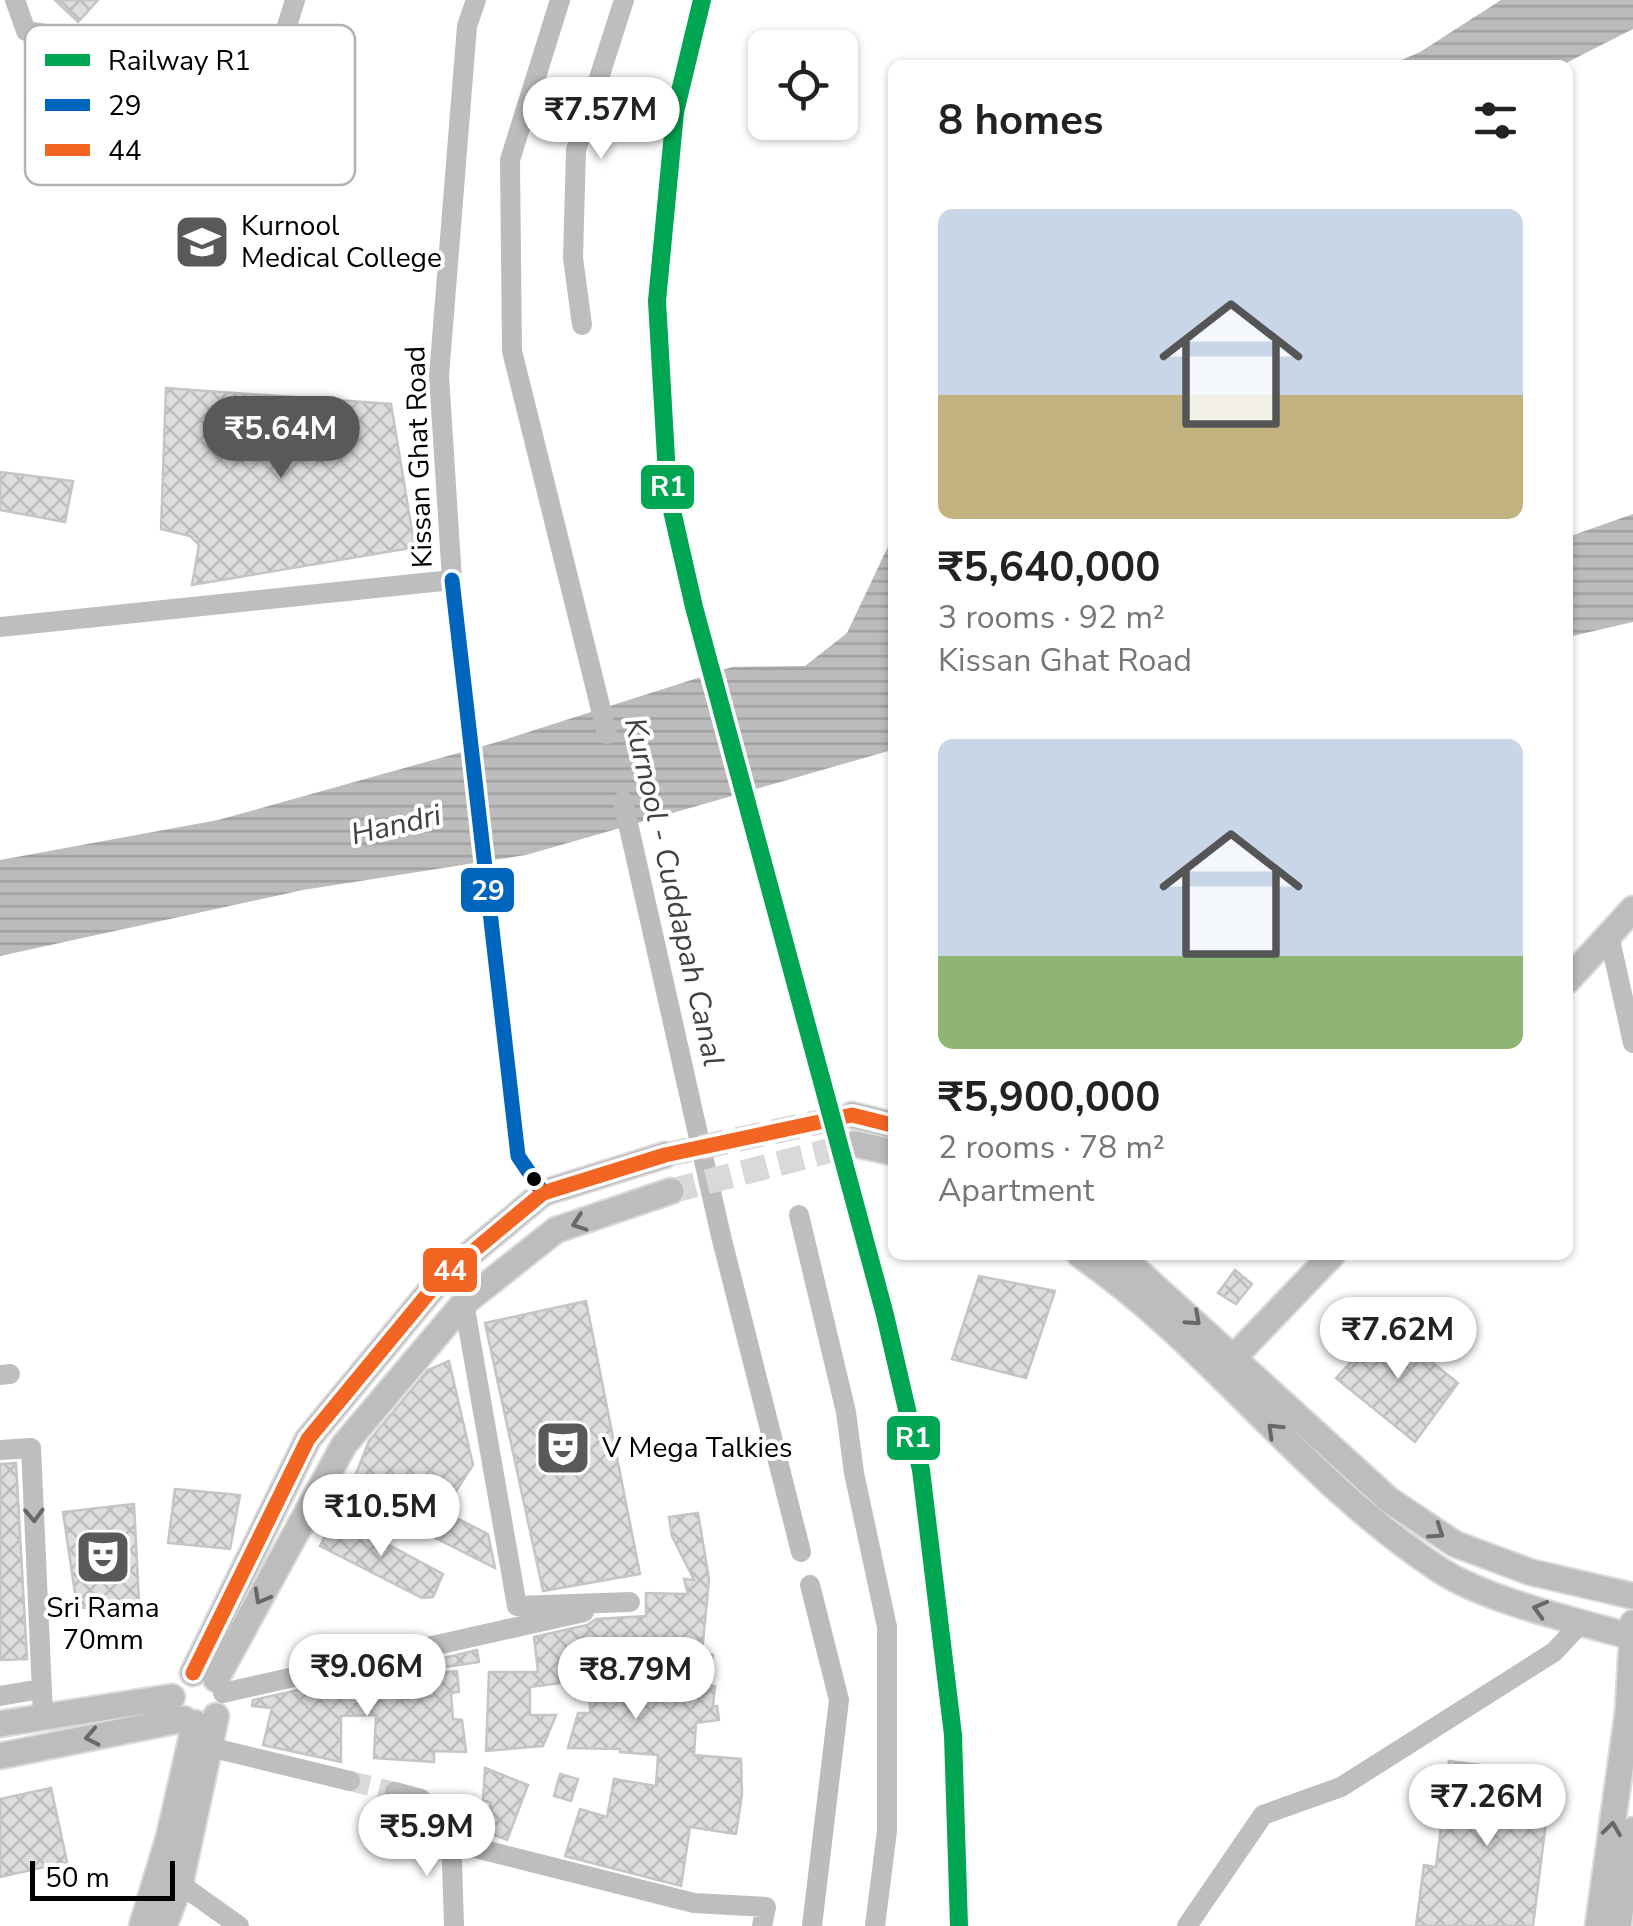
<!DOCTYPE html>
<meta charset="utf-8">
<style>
:root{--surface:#fff;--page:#f6f6f6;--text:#222;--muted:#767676;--accent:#595959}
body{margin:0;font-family:"Nunito Sans",sans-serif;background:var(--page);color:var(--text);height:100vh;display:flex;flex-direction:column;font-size:38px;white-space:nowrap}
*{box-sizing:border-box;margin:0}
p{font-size:32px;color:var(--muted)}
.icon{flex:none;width:55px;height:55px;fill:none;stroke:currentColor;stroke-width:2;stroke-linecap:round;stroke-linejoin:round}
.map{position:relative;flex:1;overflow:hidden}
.drawer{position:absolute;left:888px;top:60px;width:685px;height:1200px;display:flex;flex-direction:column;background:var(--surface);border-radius:15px;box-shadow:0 2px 8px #0004}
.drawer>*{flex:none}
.tools{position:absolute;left:748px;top:30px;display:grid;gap:20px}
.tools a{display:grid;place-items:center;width:110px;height:110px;border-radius:15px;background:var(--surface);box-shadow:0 2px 8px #0004;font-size:50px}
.scale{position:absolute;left:30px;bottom:25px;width:145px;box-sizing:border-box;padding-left:10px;border:5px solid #000;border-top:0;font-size:28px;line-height:35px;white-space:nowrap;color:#000;-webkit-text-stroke:8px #fff;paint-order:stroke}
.price{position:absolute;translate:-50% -85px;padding:0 22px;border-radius:35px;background:#fff;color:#222;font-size:32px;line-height:65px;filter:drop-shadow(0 2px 5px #0008)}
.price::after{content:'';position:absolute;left:50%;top:60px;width:30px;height:22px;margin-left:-15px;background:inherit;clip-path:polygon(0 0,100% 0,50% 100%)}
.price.current{background:var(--accent);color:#fff}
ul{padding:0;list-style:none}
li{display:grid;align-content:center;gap:20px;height:530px;padding:0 50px}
li span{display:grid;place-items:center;height:310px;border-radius:15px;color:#555}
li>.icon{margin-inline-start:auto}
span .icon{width:180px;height:180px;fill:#fffc;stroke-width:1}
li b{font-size:42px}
h2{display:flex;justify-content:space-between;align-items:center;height:120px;padding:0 50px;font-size:42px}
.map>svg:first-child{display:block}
.water{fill:url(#water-rules)}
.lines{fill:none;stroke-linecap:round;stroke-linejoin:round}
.canal{stroke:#bcbcbc;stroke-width:20}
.building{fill:url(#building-cross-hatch);stroke:#c5c5c5;stroke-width:2.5;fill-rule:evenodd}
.minor-tunnel{stroke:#d9d9d9;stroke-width:20;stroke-dasharray:20 10;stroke-linecap:butt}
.major-tunnel{stroke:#d9d9d9;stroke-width:25;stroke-dasharray:25 12;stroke-linecap:butt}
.major-casing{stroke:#dbdbdb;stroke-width:29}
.minor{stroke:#bebebe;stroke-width:20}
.major{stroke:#bdbdbd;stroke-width:25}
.bus-1-casing{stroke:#fff;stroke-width:22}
.bus-2-casing{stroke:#fff;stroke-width:22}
.bus-1{stroke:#0065bd;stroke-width:15}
.bus-2{stroke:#f26522;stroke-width:15}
.rail-1-casing{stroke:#fff;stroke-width:25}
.rail-1{stroke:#00a651;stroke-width:18}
.oneway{stroke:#686868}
.bus-dot{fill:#000;stroke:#fff;stroke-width:4}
.labels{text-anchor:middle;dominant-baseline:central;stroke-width:8;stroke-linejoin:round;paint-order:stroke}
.poi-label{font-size:28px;fill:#000;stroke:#fff;text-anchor:start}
.street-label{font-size:28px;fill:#000;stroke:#fff}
.water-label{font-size:30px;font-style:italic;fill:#414141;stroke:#fff}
.key{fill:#fff;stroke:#b2b2b2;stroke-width:2.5}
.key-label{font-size:28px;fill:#000}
.line-badge{stroke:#fff;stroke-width:4}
.badge-label{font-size:28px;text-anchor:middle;font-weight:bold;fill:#fff}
</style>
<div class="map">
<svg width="1633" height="1926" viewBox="0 0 1633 1926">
<defs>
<pattern id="water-rules" width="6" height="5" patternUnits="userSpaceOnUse" patternTransform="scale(2.5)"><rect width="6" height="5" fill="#bcbcbc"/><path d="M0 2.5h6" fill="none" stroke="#a0a0a0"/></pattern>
<pattern id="building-cross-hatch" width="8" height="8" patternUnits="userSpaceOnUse" patternTransform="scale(2.5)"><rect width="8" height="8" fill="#ddd"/><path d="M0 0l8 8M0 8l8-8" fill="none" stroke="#bcbcbc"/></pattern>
</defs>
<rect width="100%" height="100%" fill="#fff"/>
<!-- water -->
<path class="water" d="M1501,0H1633V29L1562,65H1390L1420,52Z
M1633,514V622L1568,637V537Z
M892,538V750L526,855L303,890L0,956V860L218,820L494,743L732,667L805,666L847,633Z"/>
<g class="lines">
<!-- canal -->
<path class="canal" d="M560,0L510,160L512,351L607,734
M623,801L721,1236L801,1552
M810,1585L839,1700L812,1926"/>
</g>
<!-- building -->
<path class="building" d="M55,0H98L78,22Z
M166,388L391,404L414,543L410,548L192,585L199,545L190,536L161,529Z
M0,472L73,481L65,522L0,510Z
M1235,1270L1252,1284L1236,1304L1218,1293Z
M979,1276L1055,1291L1026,1378L952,1359Z
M586,1301L640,1574L543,1591L485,1323Z
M1385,1325L1458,1383L1415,1442L1336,1378Z
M449,1361L473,1465L443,1511L488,1534L495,1568L348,1494L369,1441L428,1370Z
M16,1463L27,1659L0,1660V1464Z
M175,1489L240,1495L230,1549L168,1543Z
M134,1504L139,1602L111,1610L77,1607L63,1512Z
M698,1513L709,1579L702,1653L713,1655L708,1685L715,1686L713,1706H717L719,1720L696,1723L694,1755L741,1759L742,1794L736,1834L690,1827L681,1886L565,1856L580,1809L607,1817L614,1779L656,1786L658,1755L620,1752V1749L568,1748L578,1713H590V1679L530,1687V1715H556L543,1746L486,1751L489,1672H538L534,1637L587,1625L596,1619L646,1616V1593L688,1594L684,1579L694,1580L672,1536L669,1517ZM631,1654L681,1655L674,1695L633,1690Z
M335,1516L443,1574L433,1597L422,1598L320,1546Z
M477,1650L479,1662L445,1667L444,1658Z
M397,1668L399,1700L434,1696L432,1673L457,1671L459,1692L451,1693L453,1719L462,1720L466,1752L434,1751V1762L374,1758L376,1715L341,1716V1762L263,1745L272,1708L252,1706L253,1700L339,1681V1687L375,1686L374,1673Z
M1449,1761L1552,1774L1533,1926H1416L1424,1865L1436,1867Z
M485,1768L528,1785L507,1840L481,1830L491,1803L483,1800Z
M560,1774L578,1779L571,1801L554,1796Z
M51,1788L67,1862L0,1877V1799Z"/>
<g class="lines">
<!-- minor-tunnel -->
<path class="minor-tunnel" d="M350,1781L395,1792"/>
<!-- major-tunnel -->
<path class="major-tunnel" d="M665,1155L852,1115
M671,1191L855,1144"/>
<!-- major casing -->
<g class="major-casing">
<path id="major" d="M1568,980L1633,909
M852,1115L892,1125
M855,1144L892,1152
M1080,1255C1211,1345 1305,1482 1440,1570C1485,1600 1579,1622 1633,1637
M1120,1255L1389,1500L1455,1544L1530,1572L1633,1596
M1235,1356L1332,1255
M193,1673L308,1439L441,1278L543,1193L665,1155
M216,1679L344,1445L464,1303L556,1230L671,1191
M0,1724L172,1697
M0,1756L184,1719
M142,1926L169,1837L195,1723
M164,1926L180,1884L216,1716
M1598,1926L1628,1712L1633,1623
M1618,1926L1633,1830"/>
</g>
<!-- minor -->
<path class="minor" d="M15,0L26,31L274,68L295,0
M582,325L573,258L576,150L624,0
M452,580L518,1156L543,1193
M0,627L452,580L439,376L467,26L476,0
M1609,935L1633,1043
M799,1215L846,1412L854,1473L887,1627V1831L875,1926
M464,1303L517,1606L630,1602
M0,1375L10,1374
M0,1450L31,1448L43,1714
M223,1693L584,1612
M0,1696L41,1689
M209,1747L350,1781
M395,1792L421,1799L464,1845L694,1903L766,1907L762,1926
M451,1830L454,1926
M180,1884L239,1926
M1187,1926L1263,1815L1341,1787L1554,1652L1583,1621"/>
<!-- major -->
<use href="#major" class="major"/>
<!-- bus-1 casing -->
<g class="bus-1-casing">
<path id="bus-1" d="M452,580L518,1156L543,1193"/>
</g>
<!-- bus-2 casing -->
<g class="bus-2-casing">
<path id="bus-2" d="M193,1673L308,1439L441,1278L543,1193L665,1155L852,1115L892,1125"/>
</g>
<!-- bus-1 -->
<use href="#bus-1" class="bus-1"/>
<!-- bus-2 -->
<use href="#bus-2" class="bus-2"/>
<!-- rail-1 casing -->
<g class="rail-1-casing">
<path id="rail-1" d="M702,0L675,112L657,301L668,493L694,607L885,1315L921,1470L953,1735L959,1926"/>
</g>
<!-- rail-1 -->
<use href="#rail-1" class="rail-1"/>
</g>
<!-- one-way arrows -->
<defs><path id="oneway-chevron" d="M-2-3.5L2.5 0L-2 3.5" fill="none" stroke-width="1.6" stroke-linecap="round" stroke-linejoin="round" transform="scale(2.5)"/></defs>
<g class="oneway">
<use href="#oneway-chevron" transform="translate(579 1223) rotate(161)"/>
<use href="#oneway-chevron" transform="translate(1194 1319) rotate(42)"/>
<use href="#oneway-chevron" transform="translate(1274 1430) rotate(-136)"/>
<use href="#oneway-chevron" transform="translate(34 1515) rotate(88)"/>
<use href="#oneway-chevron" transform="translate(1437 1532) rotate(34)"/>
<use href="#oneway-chevron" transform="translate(261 1597) rotate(119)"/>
<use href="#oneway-chevron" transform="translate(1540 1609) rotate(-164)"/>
<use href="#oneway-chevron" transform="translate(92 1737) rotate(169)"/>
<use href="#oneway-chevron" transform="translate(1612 1829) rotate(-82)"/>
</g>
<!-- icons -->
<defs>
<g id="university-square" transform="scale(2.875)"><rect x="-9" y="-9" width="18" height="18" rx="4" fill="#595959" stroke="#fff"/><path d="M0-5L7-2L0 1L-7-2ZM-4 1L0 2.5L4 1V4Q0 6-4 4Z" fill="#fff"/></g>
<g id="theatre-square" transform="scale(2.875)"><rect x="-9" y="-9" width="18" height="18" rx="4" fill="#595959" stroke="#fff"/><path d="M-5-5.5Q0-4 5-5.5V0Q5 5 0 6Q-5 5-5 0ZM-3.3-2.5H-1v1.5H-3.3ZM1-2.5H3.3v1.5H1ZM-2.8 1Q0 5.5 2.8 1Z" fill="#fff"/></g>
</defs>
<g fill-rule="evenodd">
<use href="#university-square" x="202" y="242"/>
<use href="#theatre-square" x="563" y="1448"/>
<use href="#theatre-square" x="103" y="1557"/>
</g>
<!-- markers -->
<circle class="bus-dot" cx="534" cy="1179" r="9"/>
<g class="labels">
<!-- poi labels -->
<g class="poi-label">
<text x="241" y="226">Kurnool<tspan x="241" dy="32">Medical College</tspan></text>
<text x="602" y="1448">V Mega Talkies</text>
<text x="103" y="1608" text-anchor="middle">Sri Rama<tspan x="103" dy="32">70mm</tspan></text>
</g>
<!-- street labels -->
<g class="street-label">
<text transform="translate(419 457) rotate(-92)">Kissan Ghat Road</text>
</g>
<!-- water labels -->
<g class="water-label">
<text transform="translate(396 825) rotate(-13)">Handri</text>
<text transform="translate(674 892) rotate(77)">Kurnool - Cuddapah Canal</text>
</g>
</g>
<!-- legend -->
<rect x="25" y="25" width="330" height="160" rx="15" class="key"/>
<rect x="45" y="54" width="45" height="12" fill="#00a651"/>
<rect x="45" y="99" width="45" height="12" fill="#0065bd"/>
<rect x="45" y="144" width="45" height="12" fill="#f26522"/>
<g class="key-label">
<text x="108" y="70">Railway R1</text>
<text x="108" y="115">29</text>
<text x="108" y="160">44</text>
</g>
<g class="line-badge">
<rect x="639" y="463" width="57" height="48" rx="10" fill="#00a651"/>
<rect x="459" y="866" width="57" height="48" rx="10" fill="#0065bd"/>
<rect x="421" y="1246" width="58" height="48" rx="10" fill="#f26522"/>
<rect x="885" y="1414" width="57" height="48" rx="10" fill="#00a651"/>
</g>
<g class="badge-label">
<text x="668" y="496">R1</text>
<text x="488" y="900">29</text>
<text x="450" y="1280">44</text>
<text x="913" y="1447">R1</text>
</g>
</svg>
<div class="tools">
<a><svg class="icon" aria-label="locate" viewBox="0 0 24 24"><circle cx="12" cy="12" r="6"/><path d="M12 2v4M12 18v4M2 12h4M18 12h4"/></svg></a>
</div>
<div class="scale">50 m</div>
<b class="price" style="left:601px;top:162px">₹7.57M</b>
<b class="price current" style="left:281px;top:481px">₹5.64M</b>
<b class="price" style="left:1398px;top:1382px">₹7.62M</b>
<b class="price" style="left:381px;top:1559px">₹10.5M</b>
<b class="price" style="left:367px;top:1719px">₹9.06M</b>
<b class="price" style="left:636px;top:1722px">₹8.79M</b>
<b class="price" style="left:1487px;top:1849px">₹7.26M</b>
<b class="price" style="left:427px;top:1879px">₹5.9M</b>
<section class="drawer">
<h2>8 homes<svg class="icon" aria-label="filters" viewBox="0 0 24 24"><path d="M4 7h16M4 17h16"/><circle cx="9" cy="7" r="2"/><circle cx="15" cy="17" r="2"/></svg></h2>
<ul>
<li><span style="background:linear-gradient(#c9d6e8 60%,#c2b280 0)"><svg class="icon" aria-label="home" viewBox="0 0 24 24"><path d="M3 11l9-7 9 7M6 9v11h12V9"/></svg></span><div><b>₹5,640,000</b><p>3 rooms · 92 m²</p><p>Kissan Ghat Road</p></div></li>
<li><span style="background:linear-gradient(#c9d6e8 70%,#8fb573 0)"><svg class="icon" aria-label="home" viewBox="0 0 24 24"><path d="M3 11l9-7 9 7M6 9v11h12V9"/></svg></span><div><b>₹5,900,000</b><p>2 rooms · 78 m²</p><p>Apartment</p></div></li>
</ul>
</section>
</div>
